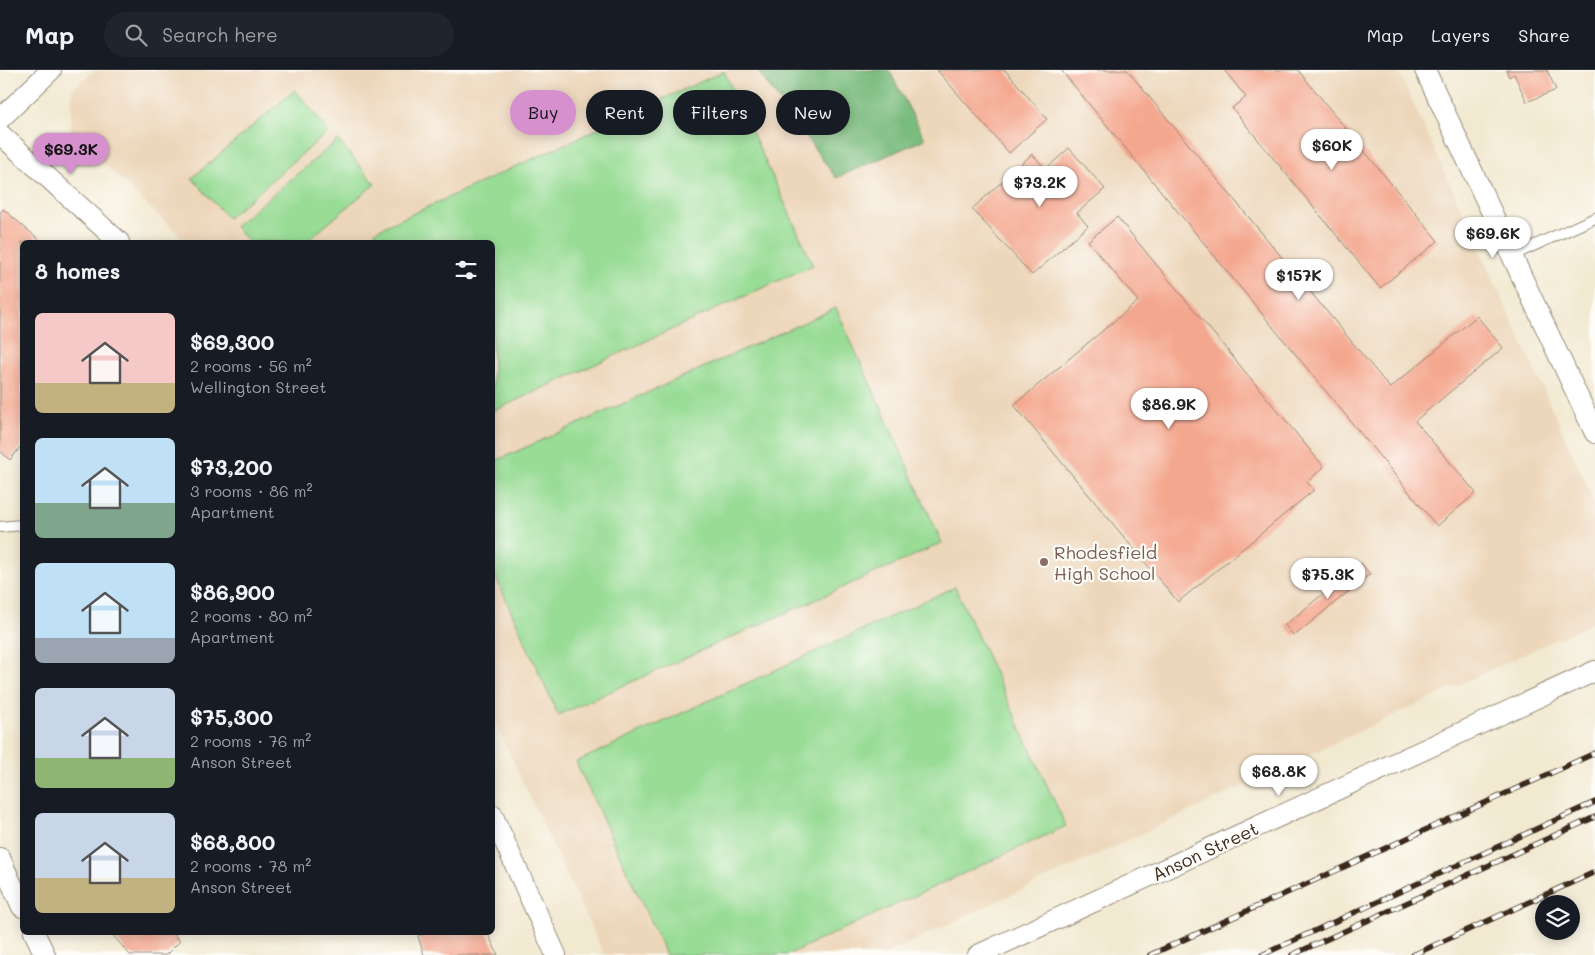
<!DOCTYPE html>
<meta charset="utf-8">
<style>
:root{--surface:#171b24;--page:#20242c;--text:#f1f3f6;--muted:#9ea1a6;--line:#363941;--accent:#d690ce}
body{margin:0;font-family:Mali,sans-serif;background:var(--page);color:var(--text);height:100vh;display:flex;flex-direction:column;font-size:19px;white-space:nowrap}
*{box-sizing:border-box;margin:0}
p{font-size:16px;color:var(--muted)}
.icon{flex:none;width:28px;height:28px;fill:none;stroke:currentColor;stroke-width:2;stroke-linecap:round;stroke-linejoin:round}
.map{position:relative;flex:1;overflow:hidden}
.details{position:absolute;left:20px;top:170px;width:475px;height:695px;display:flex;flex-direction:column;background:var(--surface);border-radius:8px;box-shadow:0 2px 12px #0003}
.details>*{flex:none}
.guide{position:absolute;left:510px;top:20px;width:475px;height:45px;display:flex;gap:10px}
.controls{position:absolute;left:1535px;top:825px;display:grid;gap:10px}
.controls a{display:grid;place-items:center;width:45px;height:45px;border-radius:50%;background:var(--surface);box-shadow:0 2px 12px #0003;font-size:25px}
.price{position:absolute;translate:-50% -42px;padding:0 11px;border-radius:18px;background:#fff;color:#222;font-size:16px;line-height:32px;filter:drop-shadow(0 1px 2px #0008)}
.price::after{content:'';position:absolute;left:50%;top:30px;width:15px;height:11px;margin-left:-8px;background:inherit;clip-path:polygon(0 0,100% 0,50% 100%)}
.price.active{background:var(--accent);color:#111}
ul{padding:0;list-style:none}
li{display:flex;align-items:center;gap:15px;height:125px;padding:0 15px}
li span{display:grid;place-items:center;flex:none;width:140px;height:100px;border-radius:8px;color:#555}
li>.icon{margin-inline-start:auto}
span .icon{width:60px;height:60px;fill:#fffc;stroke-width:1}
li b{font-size:21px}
h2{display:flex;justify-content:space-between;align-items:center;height:60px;padding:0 15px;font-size:21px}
.chip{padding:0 18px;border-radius:22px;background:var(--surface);box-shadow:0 2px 12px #0003;font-size:18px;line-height:45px}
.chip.active{background:var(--accent);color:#111}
header{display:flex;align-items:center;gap:30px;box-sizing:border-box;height:70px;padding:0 25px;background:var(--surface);border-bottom:1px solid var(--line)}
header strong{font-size:24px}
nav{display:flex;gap:28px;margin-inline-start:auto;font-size:18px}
.search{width:350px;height:45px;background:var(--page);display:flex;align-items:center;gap:12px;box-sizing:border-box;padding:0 18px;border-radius:28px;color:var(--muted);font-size:19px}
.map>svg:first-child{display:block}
.built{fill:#edd7bb}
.green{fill:#98dc95;stroke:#6a835a}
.forest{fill:#7abc7e;stroke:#5a734e}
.building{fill:#f4a78f}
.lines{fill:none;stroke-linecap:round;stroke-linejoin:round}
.service-casing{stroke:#968a78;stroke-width:12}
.minor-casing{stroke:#968a78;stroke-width:22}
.service{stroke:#fff;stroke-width:10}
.minor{stroke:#fff;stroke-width:20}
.rail-casing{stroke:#3b2a1e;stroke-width:5.5}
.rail{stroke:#fdfcf7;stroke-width:4;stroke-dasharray:11;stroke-linecap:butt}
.education-dot{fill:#8d6e63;stroke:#fdfcf7;stroke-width:2}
.labels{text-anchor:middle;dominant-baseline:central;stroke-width:4.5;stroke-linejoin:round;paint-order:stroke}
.education-label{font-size:18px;fill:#785e54;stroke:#fdfcf7;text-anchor:start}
.street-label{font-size:18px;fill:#3b2a1e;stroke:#fdfcf7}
</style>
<header>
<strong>Map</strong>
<div class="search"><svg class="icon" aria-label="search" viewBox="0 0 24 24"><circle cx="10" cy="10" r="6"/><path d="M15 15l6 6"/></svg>Search here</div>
<nav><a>Map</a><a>Layers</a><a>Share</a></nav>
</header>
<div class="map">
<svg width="1595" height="885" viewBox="0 0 1595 885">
<rect width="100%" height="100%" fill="#fdfcf7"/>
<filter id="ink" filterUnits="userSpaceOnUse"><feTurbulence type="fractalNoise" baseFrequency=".02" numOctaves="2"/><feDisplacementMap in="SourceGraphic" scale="10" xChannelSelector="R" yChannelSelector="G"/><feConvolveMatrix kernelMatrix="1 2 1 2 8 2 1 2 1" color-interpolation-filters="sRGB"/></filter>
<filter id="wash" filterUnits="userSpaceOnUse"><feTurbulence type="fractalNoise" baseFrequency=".0096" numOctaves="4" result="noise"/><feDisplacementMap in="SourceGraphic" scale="20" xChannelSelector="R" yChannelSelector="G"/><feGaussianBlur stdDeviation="1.12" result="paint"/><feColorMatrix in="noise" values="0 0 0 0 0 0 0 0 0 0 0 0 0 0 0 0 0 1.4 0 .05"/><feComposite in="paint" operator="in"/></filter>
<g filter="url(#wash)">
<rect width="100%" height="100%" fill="#f2e9d1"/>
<!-- built -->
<path class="built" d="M95,0H1398L1595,433V551L883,885H604L493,648L492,172H187L71,63L72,20Z"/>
<!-- green -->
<path class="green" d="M724,1L813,195L493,341L492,172H380L375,161Z
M295,20L329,61L228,148L192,108Z
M338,70L375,114L306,172H248L235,156Z
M836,238L942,473L558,645L493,501V392Z
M955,517L1066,756L787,885H666L576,692Z"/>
<!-- forest -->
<path class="forest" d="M757,0H889L925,69L836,108Z"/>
<g id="blocks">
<!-- building -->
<path class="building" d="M937,0H1005L1047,49L1009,83Z
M1061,0H1127L1390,318L1477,246L1503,278L1415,351L1476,423L1437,456Z
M1224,0H1298L1438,171L1380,218L1232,38L1246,27Z
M1506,0H1547L1556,20L1527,32L1514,4L1509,7Z
M1069,78L1105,119L1077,143L1088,156L1032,205L972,139L1032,84L1046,99Z
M3,139L42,172H22V375L10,390L0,381V143Z
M1117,147L1324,397L1307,412L1314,420L1178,532L1014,335L1138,231L1088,171Z
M1361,493L1370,504L1294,566L1285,555Z
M110,862H171L180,871L166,885H130Z
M426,862H487L498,885H424L418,866Z"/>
</g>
</g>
<g filter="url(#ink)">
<use href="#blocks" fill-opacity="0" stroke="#968a78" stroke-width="1"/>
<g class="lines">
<!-- service casing -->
<g class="service-casing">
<path id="service" d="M1511,186L1595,148
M0,457L22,455"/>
</g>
<!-- minor casing -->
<g class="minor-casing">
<path id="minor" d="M1425,0L1595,363
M0,49L51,0
M0,64L119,172
M492,744L556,885
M0,788L22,837
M34,862L45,885
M978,885L1595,601"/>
</g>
<!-- service -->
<use href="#service" class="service"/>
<!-- minor -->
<use href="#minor" class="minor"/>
<!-- rail casing -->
<g class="rail-casing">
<path id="rail" d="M1150,885L1595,683
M1262,885L1595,732
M1292,885L1595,747
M1413,885L1595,802"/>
</g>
<!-- rail -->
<use href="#rail" class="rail"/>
</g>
</g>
<!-- markers -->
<circle class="education-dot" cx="1044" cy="492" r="5"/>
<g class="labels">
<!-- education labels -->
<g class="education-label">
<text x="1054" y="482">Rhodesfield<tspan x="1054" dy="21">High School</tspan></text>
</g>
<!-- street labels -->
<g class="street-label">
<text transform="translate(1205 781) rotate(-25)">Anson Street</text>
</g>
</g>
</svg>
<div class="controls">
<a><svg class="icon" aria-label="layers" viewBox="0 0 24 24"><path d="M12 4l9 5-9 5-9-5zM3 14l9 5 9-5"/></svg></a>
</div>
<b class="price" style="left:1332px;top:101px">$60K</b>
<b class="price active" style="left:71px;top:105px">$69.3K</b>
<b class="price" style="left:1040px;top:138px">$73.2K</b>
<b class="price" style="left:1493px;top:189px">$69.6K</b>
<b class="price" style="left:1299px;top:231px">$157K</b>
<b class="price" style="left:1169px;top:360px">$86.9K</b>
<b class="price" style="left:1328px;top:530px">$75.3K</b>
<b class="price" style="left:1279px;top:727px">$68.8K</b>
<div class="guide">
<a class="chip active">Buy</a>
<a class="chip">Rent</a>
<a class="chip">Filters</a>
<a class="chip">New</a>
</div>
<section class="details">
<h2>8 homes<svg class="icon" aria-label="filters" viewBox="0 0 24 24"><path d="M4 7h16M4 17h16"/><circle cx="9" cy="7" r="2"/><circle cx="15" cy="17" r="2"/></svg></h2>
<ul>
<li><span style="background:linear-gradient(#f6c9c9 70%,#c2b280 0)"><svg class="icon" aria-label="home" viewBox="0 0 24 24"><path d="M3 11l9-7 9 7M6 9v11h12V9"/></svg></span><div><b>$69,300</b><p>2 rooms · 56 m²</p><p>Wellington Street</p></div></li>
<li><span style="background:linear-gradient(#bfe0f5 65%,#7fa58c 0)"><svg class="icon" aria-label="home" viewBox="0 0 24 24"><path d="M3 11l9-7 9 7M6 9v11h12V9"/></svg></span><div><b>$73,200</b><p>3 rooms · 86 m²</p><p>Apartment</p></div></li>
<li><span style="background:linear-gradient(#bfe0f5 75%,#9aa5b1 0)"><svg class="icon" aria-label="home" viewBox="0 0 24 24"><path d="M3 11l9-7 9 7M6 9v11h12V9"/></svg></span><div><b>$86,900</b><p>2 rooms · 80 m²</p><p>Apartment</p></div></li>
<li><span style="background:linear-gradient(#c9d6e8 70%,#8fb573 0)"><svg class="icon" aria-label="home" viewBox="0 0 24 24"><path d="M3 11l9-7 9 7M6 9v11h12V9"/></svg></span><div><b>$75,300</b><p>2 rooms · 76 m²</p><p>Anson Street</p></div></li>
<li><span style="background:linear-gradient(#c9d6e8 65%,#c2b280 0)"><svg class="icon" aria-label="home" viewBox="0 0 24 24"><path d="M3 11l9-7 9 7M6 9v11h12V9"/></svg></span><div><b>$68,800</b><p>2 rooms · 78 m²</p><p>Anson Street</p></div></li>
</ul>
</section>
</div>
